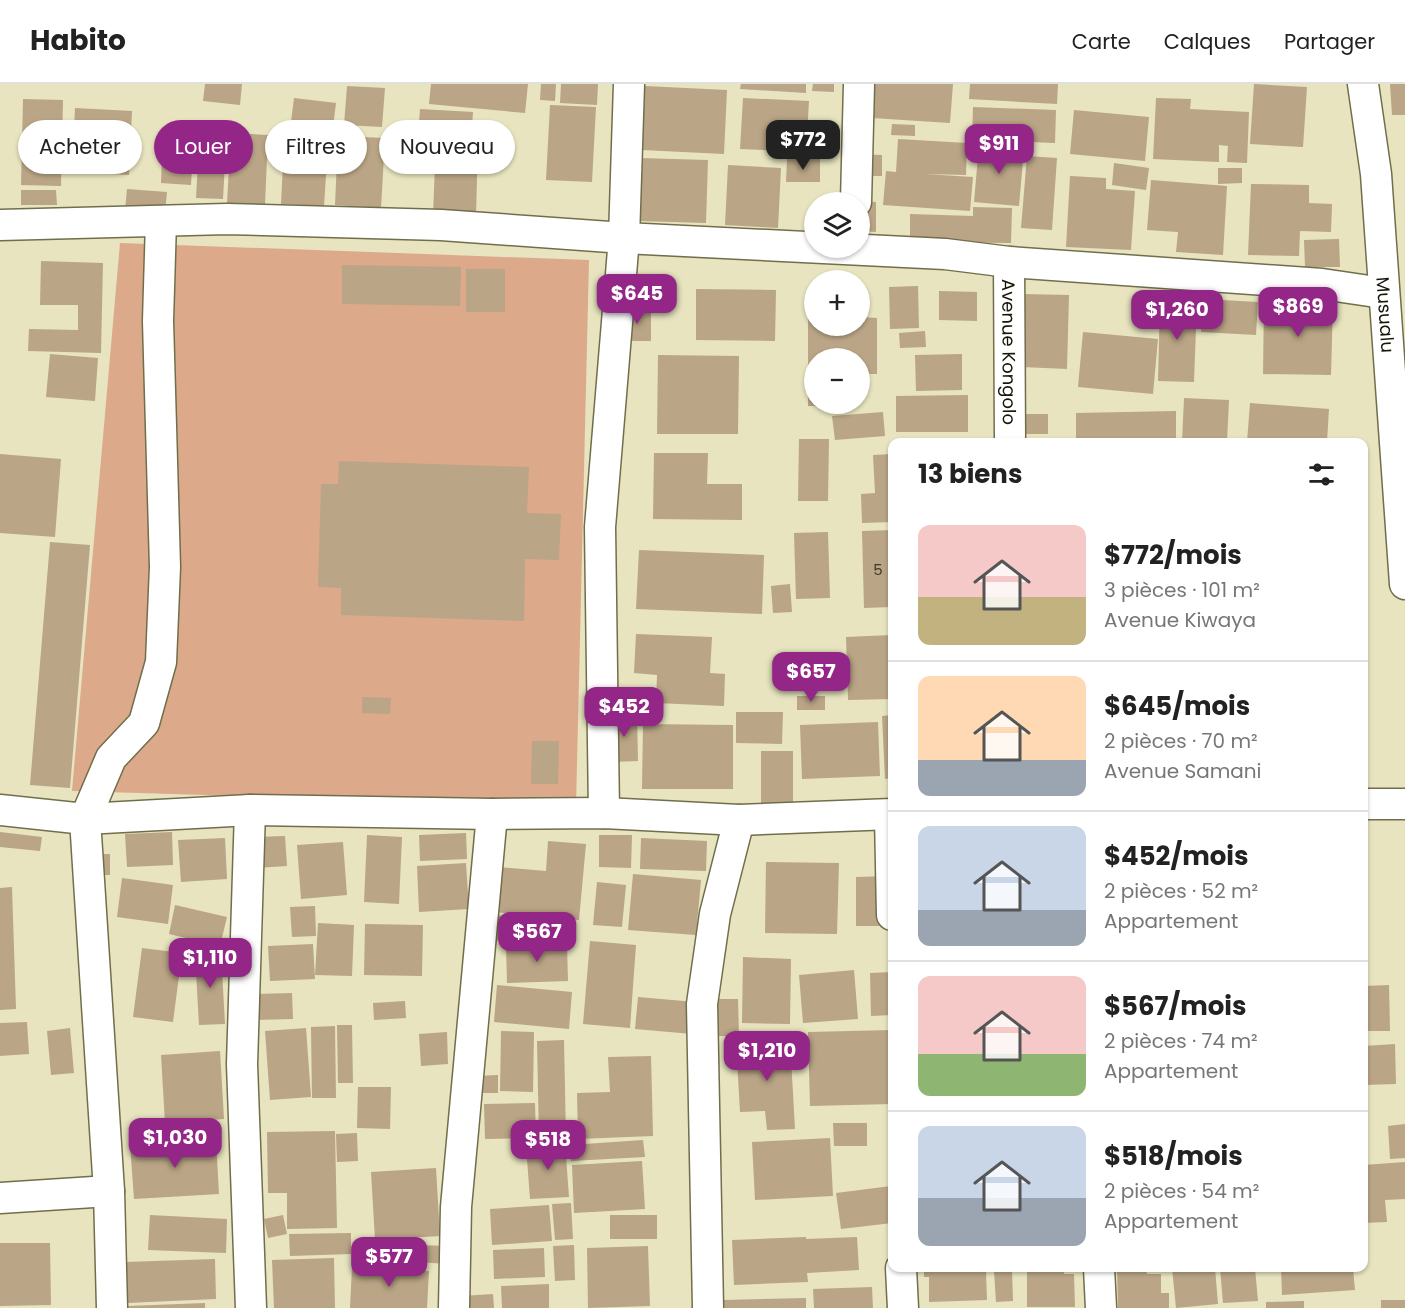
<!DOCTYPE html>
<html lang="fr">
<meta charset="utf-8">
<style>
:root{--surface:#fff;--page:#f6f6f6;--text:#222;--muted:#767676;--line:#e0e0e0;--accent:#932687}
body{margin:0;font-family:Poppins,sans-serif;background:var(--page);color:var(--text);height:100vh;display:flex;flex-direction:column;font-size:22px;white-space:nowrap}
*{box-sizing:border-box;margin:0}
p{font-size:20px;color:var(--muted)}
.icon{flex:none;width:33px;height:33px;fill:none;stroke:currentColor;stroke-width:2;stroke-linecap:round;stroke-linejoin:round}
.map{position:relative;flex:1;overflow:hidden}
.side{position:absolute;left:888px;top:354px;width:480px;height:834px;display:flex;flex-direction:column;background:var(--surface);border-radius:12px;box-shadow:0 2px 4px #0004}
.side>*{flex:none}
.banner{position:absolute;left:18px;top:36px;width:570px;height:54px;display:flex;gap:12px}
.buttons{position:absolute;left:804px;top:108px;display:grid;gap:12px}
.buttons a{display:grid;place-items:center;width:66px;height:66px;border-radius:50%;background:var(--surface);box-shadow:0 2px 4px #0004;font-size:30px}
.price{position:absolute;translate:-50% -51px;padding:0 14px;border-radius:12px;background:var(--accent);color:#fff;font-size:20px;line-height:39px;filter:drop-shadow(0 2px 3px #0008)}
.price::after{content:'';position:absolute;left:50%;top:36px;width:18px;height:14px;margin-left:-9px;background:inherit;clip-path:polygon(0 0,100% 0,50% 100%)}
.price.selected{background:#222;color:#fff}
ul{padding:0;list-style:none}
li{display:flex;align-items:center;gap:18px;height:150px;padding:0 30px}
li+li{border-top:2px solid var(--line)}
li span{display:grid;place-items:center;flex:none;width:168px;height:120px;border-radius:12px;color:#555}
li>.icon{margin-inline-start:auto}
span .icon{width:72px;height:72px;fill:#fffc;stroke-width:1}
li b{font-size:26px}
h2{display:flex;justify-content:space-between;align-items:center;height:72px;padding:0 30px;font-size:26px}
.tag{padding:0 21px;border-radius:27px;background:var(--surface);box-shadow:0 2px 4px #0004;font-size:21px;line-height:54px}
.tag.selected{background:var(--accent);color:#fff}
header{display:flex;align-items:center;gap:36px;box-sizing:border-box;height:84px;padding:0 30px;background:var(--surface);border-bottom:2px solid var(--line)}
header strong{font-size:28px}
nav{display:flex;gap:33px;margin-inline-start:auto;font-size:21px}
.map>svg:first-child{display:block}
.green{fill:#dca98a}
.building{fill:#baa586}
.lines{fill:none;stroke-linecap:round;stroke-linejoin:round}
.minor-casing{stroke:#716e4c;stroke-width:33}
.minor{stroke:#fff;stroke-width:30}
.labels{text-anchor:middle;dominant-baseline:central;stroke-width:6;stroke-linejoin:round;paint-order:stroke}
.number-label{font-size:15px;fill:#3f3928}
.street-label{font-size:18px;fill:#161508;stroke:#f4f2cc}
</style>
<header>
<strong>Habito</strong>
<nav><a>Carte</a><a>Calques</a><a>Partager</a></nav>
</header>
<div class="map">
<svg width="1405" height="1224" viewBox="0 0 1405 1224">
<rect width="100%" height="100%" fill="#e7e4bf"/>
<!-- green -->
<path class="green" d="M120,159L589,176L576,722L72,707Z"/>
<!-- building -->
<path class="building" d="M205,0H242L240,21L203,17Z
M431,0H528L525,29L429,20Z
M541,0H556L555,17L540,16Z
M561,0H598L597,21L560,19Z
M741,0H806V9L740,5Z
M813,0H834V8L812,7Z
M875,0H953L950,39L872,34Z
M970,0H1058L1057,20L969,15Z
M1254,0L1307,3L1303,63L1250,60Z
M1390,0H1405V31H1392Z
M347,2L385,4L382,43L344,41Z
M645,2L727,6L724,70L642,66Z
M294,14L336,19L331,59L289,54Z
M743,14L809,17L806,68L740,65Z
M1156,14L1191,15L1190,25L1249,28L1247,79L1227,78L1228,62L1219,61V78L1153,75Z
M23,15L63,16L61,102L21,101Z
M550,21L596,23L592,98L546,96Z
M973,23L1056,26L1055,59L972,56Z
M75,24L132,27L129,91L72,88Z
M420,25L473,28L471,56L418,53Z
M1074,26L1149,33L1145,77L1070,70Z
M892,40L915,41V52L891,51Z
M200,41L227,42L223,115L196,114Z
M163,48L194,49L191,101L161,99Z
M231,49L268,51L265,121L227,119Z
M338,52L385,54L381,124L335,121Z
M898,55L967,59L966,91L924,90L973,93L970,127L883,121L886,87L896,88Z
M436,56L478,57L476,132L433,131Z
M284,58L328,61L324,122L281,120Z
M979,61L1024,65L1019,122L974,118Z
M855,70L882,71V92H855Z
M1027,72L1057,74L1052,146L1021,144Z
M640,74L708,76L706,139L638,137Z
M787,75H820V98H786Z
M1114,79L1149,84L1146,106L1112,101Z
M728,81L781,84L778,144L725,141Z
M1218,84H1242V99L1218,100Z
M1070,92L1106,94V105L1135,107L1131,166L1066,163Z
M1151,96L1227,102L1223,171L1176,168L1178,148L1147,146Z
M1251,100L1309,101V119L1332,120L1331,148L1300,147L1299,172L1248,171Z
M127,105L167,108L165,130L125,126Z
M21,106H56L57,121H21Z
M860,117L876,118V148L860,147Z
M973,123L1012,124L1011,159L910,158V130L973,132Z
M1339,155L1340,183H1305L1304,156Z
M41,177L103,179L101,269L28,267L29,245L78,246V221H40Z
M342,181L461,183L460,222L342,220Z
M466,185H505V228H466Z
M918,202L919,244L890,245L889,203Z
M696,205L776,206L775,257L696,256Z
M939,207L977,208V237L939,236Z
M1024,210L1069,211L1067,285L1022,283Z
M1203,215L1258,218L1256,251L1201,248Z
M1264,216L1333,218L1331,291L1263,290Z
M1160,217L1197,218L1194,298L1158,297Z
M623,225H651V257H622Z
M808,226H814V242H860V233L877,234V290H860V274H814V320H842V322H808Z
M925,247L926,263L900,264L899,249Z
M1083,248L1158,255L1153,310L1078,303Z
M50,270L98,274L95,317L46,313Z
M962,270V306L916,307L915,271Z
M658,271L739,272L738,350H657Z
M968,311V348H896V312Z
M1184,314L1229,316L1227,358H1182Z
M1250,319L1329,325L1327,358H1247Z
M1176,327V358H1076V329Z
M883,328L885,352L835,356L832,332Z
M1022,330H1048V350H1022Z
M799,355H829L828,417H798Z
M654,369H708L707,400H742V436L653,435Z
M0,370L61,375L55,453L0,449Z
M892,370V438L862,439L861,410L875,409L873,371Z
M339,377L529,383L527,429L561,430L559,476L525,475L524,537L341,531V504L318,503L321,400H338Z
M892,446V523L864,524L862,447Z
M828,448L830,514L796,515L794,449Z
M50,458L90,461L70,704L30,701Z
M639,466L764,471L762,530L636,525Z
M790,500L792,528L773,529L771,502Z
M636,550L712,553L710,589L725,590L724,622L656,619L657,591L634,589Z
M892,551V615L848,616L846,553Z
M797,612H825V626H797Z
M362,613L391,614L390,630L362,629Z
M736,628H783L782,660L736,659Z
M637,630L638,677L611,678L609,631Z
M892,631V694L885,695L882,632Z
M878,638L880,692L802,695L800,641Z
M643,640L733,641V705H642Z
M532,657H559L558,700H531Z
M761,667H793V721H761Z
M0,748L42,753L40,767L0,763Z
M172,748L173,781L127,783L125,750Z
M466,749L467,775L420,777L419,751Z
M367,751L402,753L399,820L364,818Z
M599,751H632L631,784L599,783Z
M285,752L287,782L256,784L253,753Z
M225,754L227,795L181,798L178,756Z
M641,754L707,757L706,787L640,785Z
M548,757L586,760L579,836L484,827L488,782L546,787Z
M343,758L347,811L301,815L297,761Z
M96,770H110V791H97Z
M766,778L839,779L837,850L765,849Z
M466,779L469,825L419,828L417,782Z
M633,790L701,796L696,851L628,846Z
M888,792V842H856V793Z
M122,794L173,801L168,840L117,833Z
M597,798L626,801L622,843L593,841Z
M12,803L16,925L0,926V804Z
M175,821L227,833L220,862L169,850Z
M315,822L316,852L292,853L290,823Z
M485,831L536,833L535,858L485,856Z
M318,839L354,841L352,892L315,891Z
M365,840L423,841L422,892L364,891Z
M590,857L636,861L630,944L583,940Z
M313,860L315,895L270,897L268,862Z
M567,860L568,897L507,899L506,861Z
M142,864L182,869L173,938L133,933Z
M221,869L225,940L199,941L195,870Z
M743,873L791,875L790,940L742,939Z
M854,886L858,935L803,939L799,891Z
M892,888V931L871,932L870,889Z
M497,901L572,908L569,945L494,938Z
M1389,901L1390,947H1364V902Z
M292,909L293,935L255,936V910Z
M638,913L695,918L692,950L635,945Z
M718,915H738L739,952H718Z
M405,917L406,934L374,936L373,919Z
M27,938L29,970L0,972V939Z
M337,941H352L353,999H338Z
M335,942L336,1014H312L311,943Z
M70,944L74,989L51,991L47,947Z
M306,944L311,1013L270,1016L265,947Z
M892,946V1020L810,1022L808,948Z
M501,947L534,948L533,1008L500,1007Z
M447,948L448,980L421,982L419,950Z
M564,956L566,1054L539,1055L537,957Z
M790,956L795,1045L767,1046L765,1027L740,1028L736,959Z
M1395,960L1396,1000L1364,1001V962Z
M220,967L224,1035L165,1039L161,971Z
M651,972L653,1052L578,1055L577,1009L610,1008L608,973Z
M498,991V1009H476L475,992Z
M358,1003H391L390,1045L357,1044Z
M535,1019L536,1054L485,1055L484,1020Z
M833,1039H867V1062H834Z
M1405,1040V1074L1390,1075L1388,1042Z
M335,1047L337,1144L287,1145V1109H268L267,1048Z
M357,1049L358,1077L337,1078L336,1050Z
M830,1054L833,1112L755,1116L752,1058Z
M216,1055L219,1110L134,1115L130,1060Z
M643,1056L645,1073L571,1077L570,1061Z
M565,1059L569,1113L530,1115L526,1062Z
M642,1077L645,1125L574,1129L572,1081Z
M1405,1078V1115L1385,1116L1387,1138L1364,1139V1081Z
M436,1084L440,1152L375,1156L371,1088Z
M891,1102L892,1139L841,1145L836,1109Z
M571,1119L573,1155L555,1156L552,1120Z
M549,1121L552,1157L492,1161L490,1125Z
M150,1131L227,1135L226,1169L148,1166Z
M283,1131L287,1150L268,1154L264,1135Z
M610,1131H657V1155H610Z
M351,1149V1170L290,1172L289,1150Z
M806,1153V1155L857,1153L859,1186L807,1189L808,1198L734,1201L732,1156Z
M407,1157L408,1179L356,1181L355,1159Z
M0,1159H50L51,1221L0,1222Z
M416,1161L450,1162L449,1180L415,1178Z
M574,1161L575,1196L555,1197L553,1162Z
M648,1162L650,1222L588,1224L587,1164Z
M544,1164L545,1193L494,1195L493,1166Z
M334,1174L335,1224H274L272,1176Z
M215,1175L216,1215L127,1219L125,1178Z
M352,1183L429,1187L427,1224H350Z
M924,1184H978V1187H986L987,1216L929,1218V1193H924Z
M1027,1184H1064V1190H1074L1075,1223H1027Z
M1117,1184H1146L1147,1190H1161V1209H1169V1224H1118Z
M1172,1184H1215L1218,1220L1176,1224Z
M1220,1184H1255L1258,1217L1223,1219Z
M1281,1184H1353L1355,1206L1282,1211Z
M1012,1186L1013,1217L996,1218L994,1187Z
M549,1200V1224H502L501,1202Z
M872,1203L873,1224H814L813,1205Z
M493,1210L494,1224H463L462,1212Z
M806,1214V1224H723V1216Z
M1381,1216H1405V1224H1381Z
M1304,1217V1224H1266V1218Z
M205,1219V1224H128V1222Z"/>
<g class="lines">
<!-- minor casing -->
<g class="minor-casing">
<g id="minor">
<path id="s1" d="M1363,0L1376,90L1405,500"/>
<path d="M856,118L859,0"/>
<path d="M0,141L227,135L441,141L624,154L945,170L1009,178L1322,200L1383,209"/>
<path id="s2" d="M1009,178L1010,358"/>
<path d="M1364,720H1405"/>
<path d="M0,726L85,735L250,726L492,730L604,729L739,736L892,730"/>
<path d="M250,726L242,980L251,1224"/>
<path d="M604,729L600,443L624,154L629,0"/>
<path d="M890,731L892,831"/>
<path d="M0,1114L109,1107"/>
<path d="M901,1184L903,1224"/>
<path d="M1099,1184L1101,1224"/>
<path d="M112,1224L109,1107L85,735L111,674L144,639L161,578L165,483L158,237L161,137"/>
<path d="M454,1224L456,1123L492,730"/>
<path d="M708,1224L702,920L715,830L739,736"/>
</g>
</g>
<!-- minor -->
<use href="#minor" class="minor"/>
</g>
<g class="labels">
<!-- number labels -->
<g class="number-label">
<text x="878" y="485">5</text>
</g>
<!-- street labels -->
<g class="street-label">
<text stroke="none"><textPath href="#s1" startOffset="232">Musualu</textPath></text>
<text stroke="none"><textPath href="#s2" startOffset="90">Avenue Kongolo</textPath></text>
</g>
</g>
</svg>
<div class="buttons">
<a><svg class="icon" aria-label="layers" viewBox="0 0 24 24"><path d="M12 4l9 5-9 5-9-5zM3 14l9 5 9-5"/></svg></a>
<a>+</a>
<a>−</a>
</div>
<b class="price selected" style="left:803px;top:87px">$772</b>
<b class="price" style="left:999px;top:91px">$911</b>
<b class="price" style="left:637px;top:241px">$645</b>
<b class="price" style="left:1298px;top:254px">$869</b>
<b class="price" style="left:1177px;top:257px">$1,260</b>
<b class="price" style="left:811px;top:619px">$657</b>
<b class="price" style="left:624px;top:654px">$452</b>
<b class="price" style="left:537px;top:879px">$567</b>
<b class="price" style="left:210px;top:905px">$1,110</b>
<b class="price" style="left:767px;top:998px">$1,210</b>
<b class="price" style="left:175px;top:1085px">$1,030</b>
<b class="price" style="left:548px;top:1087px">$518</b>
<b class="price" style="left:389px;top:1204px">$577</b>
<div class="banner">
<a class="tag">Acheter</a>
<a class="tag selected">Louer</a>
<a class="tag">Filtres</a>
<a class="tag">Nouveau</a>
</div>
<section class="side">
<h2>13 biens<svg class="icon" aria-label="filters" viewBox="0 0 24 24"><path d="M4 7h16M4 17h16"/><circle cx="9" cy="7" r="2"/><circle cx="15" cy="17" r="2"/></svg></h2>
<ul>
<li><span style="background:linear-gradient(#f6c9c9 60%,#c2b280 0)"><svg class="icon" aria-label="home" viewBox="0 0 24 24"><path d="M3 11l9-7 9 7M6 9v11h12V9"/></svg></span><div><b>$772/mois</b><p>3 pièces · 101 m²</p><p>Avenue Kiwaya</p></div></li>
<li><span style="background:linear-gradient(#ffd9b3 70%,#9aa5b1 0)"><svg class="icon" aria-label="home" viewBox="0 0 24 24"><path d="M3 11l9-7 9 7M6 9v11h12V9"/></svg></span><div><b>$645/mois</b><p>2 pièces · 70 m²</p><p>Avenue Samani</p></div></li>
<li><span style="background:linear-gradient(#c9d6e8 70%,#9aa5b1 0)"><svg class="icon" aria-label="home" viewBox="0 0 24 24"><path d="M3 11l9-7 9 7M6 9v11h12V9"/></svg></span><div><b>$452/mois</b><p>2 pièces · 52 m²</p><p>Appartement</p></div></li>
<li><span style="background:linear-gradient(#f6c9c9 65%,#8fb573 0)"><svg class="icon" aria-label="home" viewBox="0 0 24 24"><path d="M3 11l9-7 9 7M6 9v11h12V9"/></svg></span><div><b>$567/mois</b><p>2 pièces · 74 m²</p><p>Appartement</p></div></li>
<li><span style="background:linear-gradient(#c9d6e8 60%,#9aa5b1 0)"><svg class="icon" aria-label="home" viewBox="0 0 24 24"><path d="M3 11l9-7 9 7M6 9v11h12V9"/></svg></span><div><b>$518/mois</b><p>2 pièces · 54 m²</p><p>Appartement</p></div></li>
</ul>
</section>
</div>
